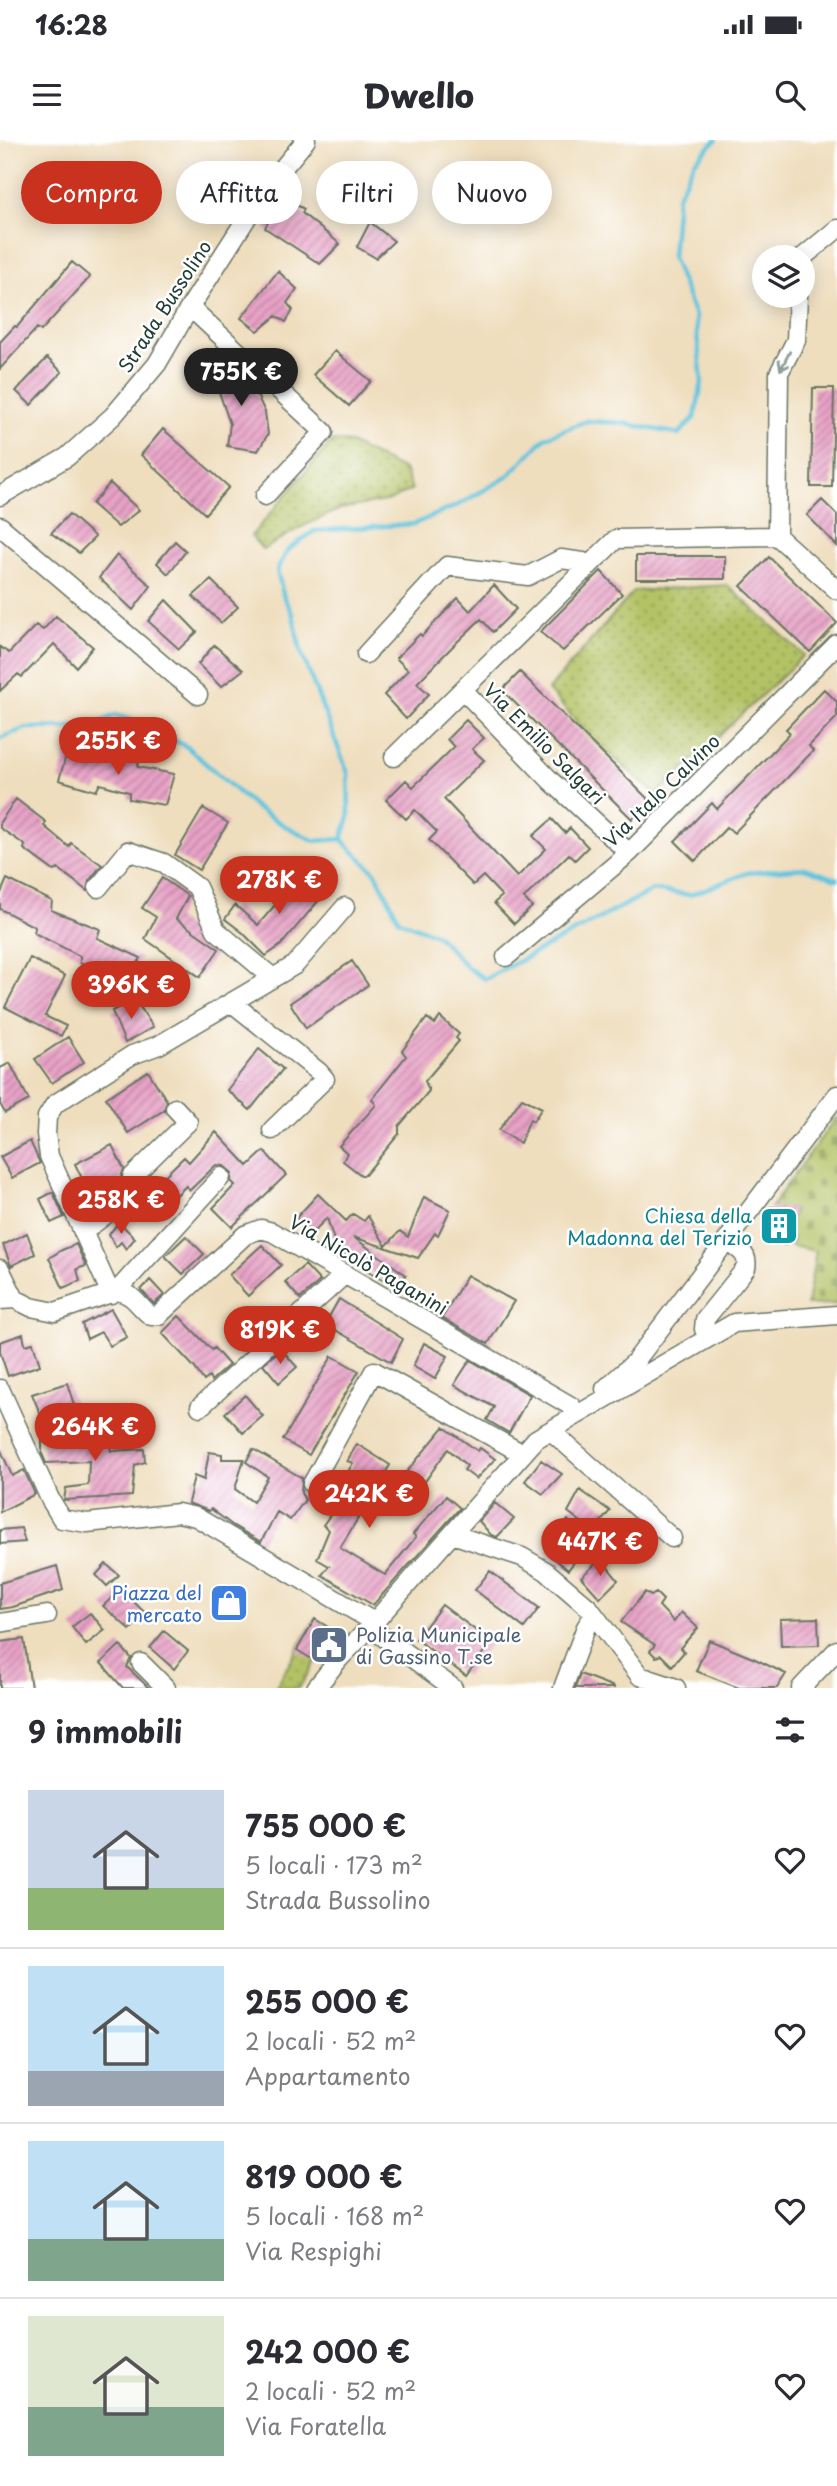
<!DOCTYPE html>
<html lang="it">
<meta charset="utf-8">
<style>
:root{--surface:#fff;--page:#f7f7f7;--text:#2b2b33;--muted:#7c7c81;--line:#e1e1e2;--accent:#c8321e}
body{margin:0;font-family:"Playpen Sans",sans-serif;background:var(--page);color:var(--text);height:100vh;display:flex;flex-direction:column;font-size:26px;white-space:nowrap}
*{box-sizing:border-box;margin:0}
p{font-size:23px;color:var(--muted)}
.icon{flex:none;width:38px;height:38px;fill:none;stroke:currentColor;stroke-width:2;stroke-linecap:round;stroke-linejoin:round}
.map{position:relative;height:1548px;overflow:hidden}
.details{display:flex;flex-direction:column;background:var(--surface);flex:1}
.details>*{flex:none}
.guide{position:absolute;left:21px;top:21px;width:796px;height:63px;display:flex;gap:14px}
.fabs{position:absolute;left:752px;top:105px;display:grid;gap:14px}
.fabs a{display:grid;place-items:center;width:63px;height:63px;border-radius:50%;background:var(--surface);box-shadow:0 4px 18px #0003;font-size:35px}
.price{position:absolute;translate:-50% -60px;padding:0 16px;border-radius:24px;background:var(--accent);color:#fff;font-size:23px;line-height:46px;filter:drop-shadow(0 2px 4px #0008)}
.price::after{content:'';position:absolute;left:50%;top:42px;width:21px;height:16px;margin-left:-10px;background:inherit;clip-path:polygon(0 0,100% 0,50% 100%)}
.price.current{background:#222;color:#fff}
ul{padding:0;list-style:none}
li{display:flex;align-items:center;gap:21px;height:175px;padding:0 28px}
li+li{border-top:2px solid var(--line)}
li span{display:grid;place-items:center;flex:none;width:196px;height:140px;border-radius:0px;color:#555}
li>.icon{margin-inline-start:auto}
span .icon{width:84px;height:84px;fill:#fffc;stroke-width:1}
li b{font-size:30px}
h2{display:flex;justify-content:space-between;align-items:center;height:84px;padding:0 28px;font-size:30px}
.pill{padding:0 24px;border-radius:32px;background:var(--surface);box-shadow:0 4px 18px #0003;font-size:24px;line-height:63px}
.pill.current{background:var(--accent);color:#fff}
.status{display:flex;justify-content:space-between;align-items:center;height:49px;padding:0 35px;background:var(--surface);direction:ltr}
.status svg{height:19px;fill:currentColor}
header{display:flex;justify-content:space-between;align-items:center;height:91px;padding:0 28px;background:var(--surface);font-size:32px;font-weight:800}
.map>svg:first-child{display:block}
.cemetery{fill:url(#cemetery-stones);stroke:#69804c;stroke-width:2}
.park{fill:url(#park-dots);stroke:#69804c;stroke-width:2}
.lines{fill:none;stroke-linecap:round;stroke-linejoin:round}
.stream{stroke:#60c4de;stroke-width:4.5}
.building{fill:url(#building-hatch)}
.minor-casing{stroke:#687564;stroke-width:21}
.minor{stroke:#fff;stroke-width:18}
.oneway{stroke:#8f9e9a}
.labels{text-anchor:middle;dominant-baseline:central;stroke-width:5;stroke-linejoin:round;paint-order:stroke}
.street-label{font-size:19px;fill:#1f3d34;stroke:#fff}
.culture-label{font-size:19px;fill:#0d838f;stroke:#fff;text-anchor:end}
.shop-label{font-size:19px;fill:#366cbe;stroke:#fff;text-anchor:end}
.service-label{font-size:19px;fill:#4e5e75;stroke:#fff;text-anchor:start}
</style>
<div class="status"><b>16:28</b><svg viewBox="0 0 49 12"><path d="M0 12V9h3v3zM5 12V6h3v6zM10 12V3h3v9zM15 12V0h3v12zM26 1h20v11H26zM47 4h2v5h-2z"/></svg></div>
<header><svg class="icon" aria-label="menu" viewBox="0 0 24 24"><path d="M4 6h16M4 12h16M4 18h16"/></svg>Dwello<svg class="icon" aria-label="search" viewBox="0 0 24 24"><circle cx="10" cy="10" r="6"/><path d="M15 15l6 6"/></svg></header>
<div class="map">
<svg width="837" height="1548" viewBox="0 0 837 1548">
<defs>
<pattern id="cemetery-stones" width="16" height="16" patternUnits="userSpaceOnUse" patternTransform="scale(1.75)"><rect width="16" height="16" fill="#b3c265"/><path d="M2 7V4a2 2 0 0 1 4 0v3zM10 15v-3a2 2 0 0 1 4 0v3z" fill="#919f54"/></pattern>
<pattern id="park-dots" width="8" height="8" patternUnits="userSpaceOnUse" patternTransform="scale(1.75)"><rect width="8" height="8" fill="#b3c265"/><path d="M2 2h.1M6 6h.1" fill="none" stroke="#919f54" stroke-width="1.8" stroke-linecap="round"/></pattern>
<pattern id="building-hatch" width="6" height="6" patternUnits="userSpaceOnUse" patternTransform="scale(1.75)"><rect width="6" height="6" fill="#e8a2c6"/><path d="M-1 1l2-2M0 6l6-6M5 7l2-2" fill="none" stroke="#bb85a2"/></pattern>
</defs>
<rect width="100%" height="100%" fill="#fff"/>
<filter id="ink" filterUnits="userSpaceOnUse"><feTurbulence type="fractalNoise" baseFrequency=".0143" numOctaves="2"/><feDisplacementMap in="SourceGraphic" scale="14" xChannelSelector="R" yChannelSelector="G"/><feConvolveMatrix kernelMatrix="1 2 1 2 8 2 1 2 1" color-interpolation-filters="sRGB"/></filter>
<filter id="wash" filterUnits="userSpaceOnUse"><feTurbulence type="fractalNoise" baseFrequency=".00686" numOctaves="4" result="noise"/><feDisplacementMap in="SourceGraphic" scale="28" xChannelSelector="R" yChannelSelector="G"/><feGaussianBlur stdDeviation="1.57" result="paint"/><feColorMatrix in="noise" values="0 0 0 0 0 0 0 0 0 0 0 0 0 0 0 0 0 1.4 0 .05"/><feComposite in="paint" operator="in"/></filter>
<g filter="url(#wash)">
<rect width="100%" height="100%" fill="#efdebe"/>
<!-- cemetery -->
<path class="cemetery" d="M837,976V1164L807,1165L816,1111L786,1105L793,1070L771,1067Z"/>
<!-- park -->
<path class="park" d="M332,301L350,303L404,330L412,349L391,360L340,369L299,388L263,410L251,396Z
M727,445L804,515L657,655L593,600L548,550L634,451Z
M315,1479L341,1495L331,1512L323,1509L299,1548H275Z"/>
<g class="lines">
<!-- stream -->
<path class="stream" d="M0,598L26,588L91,587L115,575L141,582L187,607L256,668L285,686L315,701L342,699L349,677L348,633L301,512L293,475L284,458L277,430L288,410L314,391L414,384L458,365L507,337L546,297L586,281L622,283L679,294L695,277L702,242L695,176L672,117L677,57L695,21L716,0
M342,700L376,733L399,780L437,795L468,828L485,839L653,750L690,755L747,733L804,728L837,739"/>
</g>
<g id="blocks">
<!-- building -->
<path class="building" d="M281,57L304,69L302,73L340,104L320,124L265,88Z
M370,82L394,101L376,118L357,107Z
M72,122L90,137L41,191L37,188L0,229V202L15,186L17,187Z
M278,131L297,149L287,163L293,170L286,182L276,176L258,191L241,178Z
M335,211L371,241L349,266L313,235Z
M47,218L62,232L31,265L16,251Z
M229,220L248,236L265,272L268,294L258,311L227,306L230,284L219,252L211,241Z
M813,248H834L832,347H811Z
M163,289L229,347L205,374L141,315Z
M110,343L139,370L118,387L92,364Z
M822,360L837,375V406L807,375Z
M69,374L95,397L79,413L51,393Z
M175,401L186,411L168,434L157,423Z
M117,415L151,446L133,470L99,438Z
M636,416H725V439H636Z
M769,417L837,483L810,512L741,446Z
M601,431L622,454L563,511L540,492Z
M211,440L238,467L221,483L193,456Z
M494,445L516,469L493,492L481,479L453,506L417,543L429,554L406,579L384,555L408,530L396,518L420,494L422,496L458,458L470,471Z
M166,460L197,492L179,509L148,481Z
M56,476L93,507L76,527L54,504L22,537L18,534L0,551V507L9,513L36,485L43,490Z
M214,505L243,530L221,547L198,524Z
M520,532L650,661L632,679L502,550Z
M824,549L837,562V577L809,606L813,611L734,693L727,687L695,721L675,701L712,663L717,669L790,593L786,589Z
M466,580L484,598L472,609L484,620L444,659L517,737L546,709L533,696L552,679L565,693L570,688L588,707L575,720L569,714L524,758L532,767L514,784L494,763L502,756L483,736L473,745L429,700L437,692L415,670L406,679L386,660L406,640L413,647L454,607L447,599Z
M67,612L101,620L103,615L139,621L138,627L174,634L165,665L129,659V652L100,644L96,651L59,640Z
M16,659L46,682L44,686L69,707L71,703L102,725L89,741L87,751L59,729L54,731L24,709L25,705L0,688V682Z
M203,668L228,683L199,730L175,715Z
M304,731L325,753L281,805L266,816L242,792L225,779L235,765L258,785Z
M162,738L188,756L176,779L219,809L200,837L145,799L156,777L142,768Z
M7,739L52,761L51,770L100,789L97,798L141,818L125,845L80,823V816L34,793L35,787L0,769V755Z
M30,818L65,836L45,876L66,886L61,896L5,867Z
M352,821L368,845L306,888L290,863Z
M135,859L153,887L125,903L112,871Z
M440,877L459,894L456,898L459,901L425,941L429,951L399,986V994L365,1035H361L343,1021L347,1013L339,1006L376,965L372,959L406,916L402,911L427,878L435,884Z
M68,897L84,922L52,943L35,919Z
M259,909L283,929L250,970L227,950Z
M10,923L29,960L5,973L0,964V928Z
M148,931L167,961L164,970L128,993L106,958Z
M522,958L542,968L533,981L530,979L520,1003L499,990Z
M216,992L248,1026L264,1011L286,1035L232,1087L213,1068L235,1045L231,1041L232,1033L224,1026L216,1025L190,1050L186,1046L163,1068L149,1054L150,1050L184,1017L189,1022Z
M30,1001L40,1023L12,1038L0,1017Z
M112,1005L124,1029L121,1037L124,1046L96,1067L75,1024Z
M53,1052L64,1077L51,1083L40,1059Z
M318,1054L346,1081L353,1074L364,1081L368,1076L386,1106L400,1091L408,1097L424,1057L450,1070L438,1095L435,1093L418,1118L353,1097L406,1135L394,1145L364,1129L368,1125L337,1110L327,1078L312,1093L296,1078Z
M771,1067L793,1069L786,1105L764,1102Z
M119,1082L135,1098L126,1109L121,1102L116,1107L109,1094Z
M27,1093L35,1114L11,1126L3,1105Z
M186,1096L204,1114L183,1134L165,1116Z
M76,1104L86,1126L77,1129L80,1141L63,1148L49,1118L62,1110Z
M262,1105L281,1125L248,1156L229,1135Z
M305,1125L320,1141L300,1159L285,1142Z
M467,1135L514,1161L488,1204L442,1178Z
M150,1140L164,1155L154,1164L141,1150Z
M339,1159L403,1199L391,1222L325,1184Z
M111,1169L127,1197L110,1206L101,1192L87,1199L82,1184Z
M254,1172L269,1188L245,1210L231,1195Z
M179,1176L212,1210L214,1208L229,1225L211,1241L209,1237L204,1241L194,1227L162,1193Z
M23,1194L25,1205L33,1203L40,1225L8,1236L0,1212V1202Z
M424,1203L448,1216L435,1239L413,1226Z
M281,1209L297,1227L279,1243L263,1224Z
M332,1216L359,1231L309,1315L283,1300Z
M470,1220L530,1255L509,1293L487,1280L494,1267L454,1245Z
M67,1243L76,1271L61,1278L55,1273L41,1276L32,1254Z
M245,1255L263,1276L243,1293L225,1273Z
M444,1287L478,1311L480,1308L495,1319L476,1339L464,1330L467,1326L448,1309L421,1347L404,1335Z
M107,1289L111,1311L144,1309L145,1322L135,1325L132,1356L64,1360L66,1348L88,1345L89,1321L46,1323L42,1314V1297Z
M357,1304L390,1325L340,1408L385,1435L416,1397L413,1394L446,1356L460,1368L373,1465L322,1435L329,1426L317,1419L329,1390L323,1385L333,1371L327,1368L353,1323L347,1321Z
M0,1308L12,1336L24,1330L35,1354L0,1372Z
M253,1309L302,1338L301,1353L305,1360L290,1380L277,1372L261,1402L232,1385L211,1369L209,1371L188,1363L194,1336L204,1340L209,1312L222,1314V1319H244L235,1349L253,1362L268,1337L246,1322Z
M541,1320L562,1334L543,1354L525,1341Z
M580,1350L610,1371L593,1391L568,1372Z
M495,1363L514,1379L497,1397L491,1395L479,1381Z
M568,1380L587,1405L568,1430L546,1411Z
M632,1385L653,1400L634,1423L615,1408Z
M21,1388L25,1402L0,1404V1390Z
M601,1419L618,1440L600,1458L581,1437Z
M106,1424L119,1435L107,1446L96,1435Z
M57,1426L63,1450L13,1467L0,1469V1443Z
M490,1431L539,1468L524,1488L475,1450Z
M121,1449L146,1474L130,1490L103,1466Z
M645,1452L651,1456L656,1453L663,1460L659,1466L674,1482L681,1472L698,1488L680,1508L684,1512L672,1526L661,1515L656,1517L650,1511L655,1505L621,1482Z
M442,1465L491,1502L466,1536L416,1499Z
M90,1473L105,1490L86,1505L72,1487Z
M818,1478L819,1505L781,1506L780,1479Z
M315,1479L341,1495L330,1512L323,1509L315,1521L297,1510Z
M164,1491L188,1511L174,1529L150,1508Z
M24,1499L31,1548H0V1502Z
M709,1500L755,1519L786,1534L777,1548H739L696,1531Z
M120,1505L131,1518L127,1527L149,1548H123L101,1523Z
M580,1534L614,1547V1548H575Z"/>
</g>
</g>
<g filter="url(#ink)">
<use href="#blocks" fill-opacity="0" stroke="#687564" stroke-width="2"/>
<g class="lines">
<!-- minor casing -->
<g class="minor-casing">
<path id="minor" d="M803,117L837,89
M190,167L324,292L265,356
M0,356L67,317L113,276L157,224L190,167L264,51L306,0
M0,386L198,555
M777,396L779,233L796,200L798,156
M366,514L447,426L528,436L561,419L583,422L589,425
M463,550L551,641L629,713
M394,617L616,399L777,396L837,450
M98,748L128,711L164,723L197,747L216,790L273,838
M506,817L629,713L837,504
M231,862L319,932L325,939L272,990
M83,1092L139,1049L132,1037L188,982L175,968
M0,1129L15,1159
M117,1151C136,1155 137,1166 151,1176L159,1175L245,1095L261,1089L272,1092L571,1266L577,1275
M111,1154L49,1016L46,994L47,977L55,964L132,915L159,905L295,825L345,767
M0,1160L15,1159L31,1167L55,1172L117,1151L221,1037
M707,1198L704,1189L705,1179L746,1128C749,1113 738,1109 727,1101
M0,1249L50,1359L62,1379L87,1383L178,1373L196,1377L374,1482
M605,1249L634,1223L837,955
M200,1267L345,1134
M551,1291L672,1398
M312,1344L374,1231L523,1314
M452,1394L522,1417L546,1431L589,1468L640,1536L676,1548
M0,1483L47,1475
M370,1487L453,1548
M141,1523L166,1548
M316,1548L339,1519L370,1487L536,1299L734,1183L837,1175
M563,1548L586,1487L594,1475
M801,1548L837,1510"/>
</g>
<!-- minor -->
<use href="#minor" class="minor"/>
</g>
<!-- one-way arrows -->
<defs><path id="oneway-shaft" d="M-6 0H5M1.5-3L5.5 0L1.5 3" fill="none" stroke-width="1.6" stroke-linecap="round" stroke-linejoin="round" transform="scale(1.75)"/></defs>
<use class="oneway" href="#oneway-shaft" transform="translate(785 221) rotate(117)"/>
</g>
<!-- icons -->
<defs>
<g id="building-square" transform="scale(2.0125)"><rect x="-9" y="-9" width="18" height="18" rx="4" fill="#0f9aa8" stroke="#fff"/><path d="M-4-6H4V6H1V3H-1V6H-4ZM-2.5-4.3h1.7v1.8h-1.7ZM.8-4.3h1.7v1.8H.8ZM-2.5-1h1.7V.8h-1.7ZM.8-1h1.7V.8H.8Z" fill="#fff"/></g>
<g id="shop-square" transform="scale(2.0125)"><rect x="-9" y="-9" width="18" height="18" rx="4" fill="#3f7fe0" stroke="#fff"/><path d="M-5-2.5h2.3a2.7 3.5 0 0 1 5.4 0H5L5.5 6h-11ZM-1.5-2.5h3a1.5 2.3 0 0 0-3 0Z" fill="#fff"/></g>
<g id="civic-square" transform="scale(2.0125)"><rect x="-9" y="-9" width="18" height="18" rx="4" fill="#5c6f8a" stroke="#fff"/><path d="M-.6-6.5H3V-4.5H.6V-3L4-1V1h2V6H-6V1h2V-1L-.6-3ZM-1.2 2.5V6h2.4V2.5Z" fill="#fff"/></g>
</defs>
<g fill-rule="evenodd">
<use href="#building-square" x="779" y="1086"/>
<use href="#shop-square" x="229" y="1463"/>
<use href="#civic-square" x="329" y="1505"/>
</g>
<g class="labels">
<!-- street labels -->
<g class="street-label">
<text transform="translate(164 166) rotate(-57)">Strada Bussolino</text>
<text transform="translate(545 603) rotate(45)">Via Emilio Salgari</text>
<text transform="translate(661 650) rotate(-44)">Via Italo Calvino</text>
<text transform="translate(369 1124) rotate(30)">Via Nicolò Paganini</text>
</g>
<!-- culture labels -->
<g class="culture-label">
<text x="752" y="1075">Chiesa della<tspan x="752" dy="22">Madonna del Terizio</tspan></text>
</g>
<!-- shop labels -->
<g class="shop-label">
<text x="202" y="1452">Piazza del<tspan x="202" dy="22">mercato</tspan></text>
</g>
<!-- service labels -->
<g class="service-label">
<text x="356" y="1494">Polizia Municipale<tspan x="356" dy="22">di Gassino T.se</tspan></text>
</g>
</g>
</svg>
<div class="fabs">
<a><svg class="icon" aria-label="layers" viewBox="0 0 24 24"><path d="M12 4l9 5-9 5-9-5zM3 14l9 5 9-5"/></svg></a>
</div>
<b class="price current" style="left:241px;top:268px">755K €</b>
<b class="price" style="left:118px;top:637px">255K €</b>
<b class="price" style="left:279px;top:776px">278K €</b>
<b class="price" style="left:131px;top:881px">396K €</b>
<b class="price" style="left:121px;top:1096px">258K €</b>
<b class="price" style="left:280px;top:1226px">819K €</b>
<b class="price" style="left:95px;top:1323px">264K €</b>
<b class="price" style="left:369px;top:1390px">242K €</b>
<b class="price" style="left:600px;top:1438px">447K €</b>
<div class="guide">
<a class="pill current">Compra</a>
<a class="pill">Affitta</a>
<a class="pill">Filtri</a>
<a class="pill">Nuovo</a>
</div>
</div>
<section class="details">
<h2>9 immobili<svg class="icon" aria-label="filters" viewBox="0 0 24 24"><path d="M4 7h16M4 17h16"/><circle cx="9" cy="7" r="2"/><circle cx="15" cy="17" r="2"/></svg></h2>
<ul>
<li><span style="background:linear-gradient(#c9d6e8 70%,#8fb573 0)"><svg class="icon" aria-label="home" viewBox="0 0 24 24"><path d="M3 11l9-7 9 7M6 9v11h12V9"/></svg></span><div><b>755 000 €</b><p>5 locali · 173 m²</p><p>Strada Bussolino</p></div><svg class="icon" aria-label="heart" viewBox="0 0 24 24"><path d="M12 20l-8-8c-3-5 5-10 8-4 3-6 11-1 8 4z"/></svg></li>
<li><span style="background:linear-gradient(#bfe0f5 75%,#9aa5b1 0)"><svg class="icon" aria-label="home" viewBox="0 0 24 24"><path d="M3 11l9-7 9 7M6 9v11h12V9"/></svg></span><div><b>255 000 €</b><p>2 locali · 52 m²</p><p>Appartamento</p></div><svg class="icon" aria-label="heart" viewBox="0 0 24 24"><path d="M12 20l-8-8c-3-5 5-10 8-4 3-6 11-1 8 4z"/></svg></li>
<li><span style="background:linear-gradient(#bfe0f5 70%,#7fa58c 0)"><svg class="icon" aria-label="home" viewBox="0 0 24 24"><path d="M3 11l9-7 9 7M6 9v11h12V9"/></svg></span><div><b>819 000 €</b><p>5 locali · 168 m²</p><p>Via Respighi</p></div><svg class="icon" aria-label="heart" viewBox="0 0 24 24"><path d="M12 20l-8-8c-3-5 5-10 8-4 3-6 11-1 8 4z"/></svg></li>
<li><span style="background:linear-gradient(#dfe7d0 65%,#7fa58c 0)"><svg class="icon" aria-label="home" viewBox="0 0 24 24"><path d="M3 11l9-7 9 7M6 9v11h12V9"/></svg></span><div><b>242 000 €</b><p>2 locali · 52 m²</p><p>Via Foratella</p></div><svg class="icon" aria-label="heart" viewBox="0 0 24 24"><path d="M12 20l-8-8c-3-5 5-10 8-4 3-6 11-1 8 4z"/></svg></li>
</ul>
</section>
